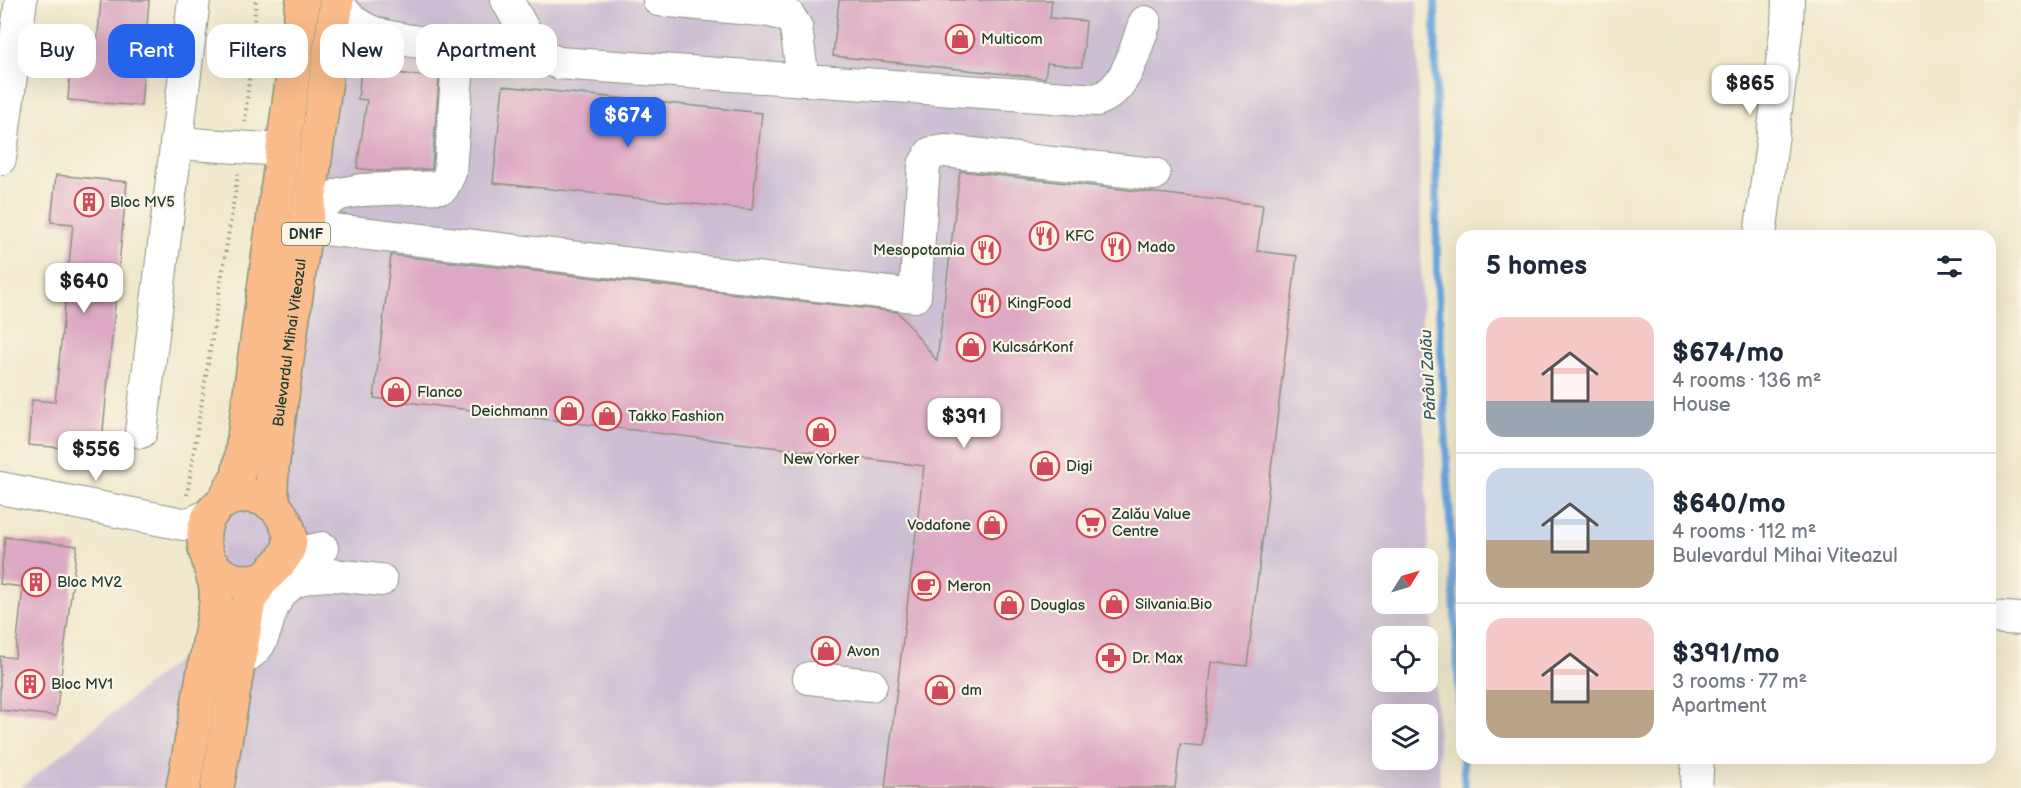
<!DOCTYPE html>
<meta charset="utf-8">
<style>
:root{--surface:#fff;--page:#f6f6f7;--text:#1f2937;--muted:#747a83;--line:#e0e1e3;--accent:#2563eb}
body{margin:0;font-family:"Balsamiq Sans",sans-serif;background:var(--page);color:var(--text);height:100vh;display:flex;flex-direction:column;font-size:22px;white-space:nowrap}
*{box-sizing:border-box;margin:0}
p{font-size:20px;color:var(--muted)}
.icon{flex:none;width:33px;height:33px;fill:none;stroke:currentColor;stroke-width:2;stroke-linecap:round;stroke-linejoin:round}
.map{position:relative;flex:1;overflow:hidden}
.sheet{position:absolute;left:1456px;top:230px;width:540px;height:534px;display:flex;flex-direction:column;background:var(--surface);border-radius:18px;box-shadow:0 6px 24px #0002}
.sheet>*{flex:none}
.top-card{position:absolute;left:18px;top:24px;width:570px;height:54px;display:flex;gap:12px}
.needle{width:39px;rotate:53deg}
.fabs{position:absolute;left:1372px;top:548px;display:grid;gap:12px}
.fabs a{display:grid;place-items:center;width:66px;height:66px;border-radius:12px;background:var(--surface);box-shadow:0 6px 24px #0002;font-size:30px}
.price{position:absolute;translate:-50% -51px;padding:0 14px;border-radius:12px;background:#fff;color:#222;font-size:20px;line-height:39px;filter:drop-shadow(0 2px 3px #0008)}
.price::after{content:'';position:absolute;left:50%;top:36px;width:18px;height:14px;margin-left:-9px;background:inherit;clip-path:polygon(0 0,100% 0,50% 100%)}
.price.current{background:var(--accent);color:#fff}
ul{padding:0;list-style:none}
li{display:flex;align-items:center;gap:18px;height:150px;padding:0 30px}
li+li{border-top:2px solid var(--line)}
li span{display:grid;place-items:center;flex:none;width:168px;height:120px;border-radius:18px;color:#555}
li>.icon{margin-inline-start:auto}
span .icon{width:72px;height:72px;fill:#fffc;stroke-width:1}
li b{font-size:26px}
h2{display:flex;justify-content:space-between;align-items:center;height:72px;padding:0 30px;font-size:26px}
.chip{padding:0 21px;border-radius:18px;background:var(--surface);box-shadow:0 6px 24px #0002;font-size:21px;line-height:54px}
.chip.current{background:var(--accent);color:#fff}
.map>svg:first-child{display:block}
.industrial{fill:#ccbed3;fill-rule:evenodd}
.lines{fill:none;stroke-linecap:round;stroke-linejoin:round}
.stream{stroke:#6ca5db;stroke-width:8}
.building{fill:#dda8c3}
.minor-casing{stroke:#889380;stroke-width:34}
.major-casing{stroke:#889380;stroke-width:36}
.path{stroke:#889380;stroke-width:4;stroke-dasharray:1.5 4.5;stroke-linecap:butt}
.minor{stroke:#fff;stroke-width:32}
.major{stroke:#f9bc8a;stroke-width:33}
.labels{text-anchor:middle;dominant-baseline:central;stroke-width:4.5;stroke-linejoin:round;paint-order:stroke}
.shield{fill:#fcf5e5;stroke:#617469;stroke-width:1.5}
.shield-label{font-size:14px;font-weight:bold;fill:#1f3d34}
.poi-label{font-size:15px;fill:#1f3d34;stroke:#fcf5e5;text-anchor:start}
.street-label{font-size:15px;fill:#1f3d34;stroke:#fcf5e5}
.water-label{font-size:16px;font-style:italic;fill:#365c66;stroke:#fcf5e5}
</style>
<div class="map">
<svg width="2021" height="788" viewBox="0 0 2021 788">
<rect width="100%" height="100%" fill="#fcf5e5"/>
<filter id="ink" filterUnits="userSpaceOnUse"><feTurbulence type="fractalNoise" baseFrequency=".0167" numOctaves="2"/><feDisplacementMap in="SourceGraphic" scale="12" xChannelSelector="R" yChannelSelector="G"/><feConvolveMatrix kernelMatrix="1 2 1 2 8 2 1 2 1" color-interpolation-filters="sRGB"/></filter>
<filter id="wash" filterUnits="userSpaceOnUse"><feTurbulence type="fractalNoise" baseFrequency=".008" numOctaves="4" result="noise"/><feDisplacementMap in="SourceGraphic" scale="24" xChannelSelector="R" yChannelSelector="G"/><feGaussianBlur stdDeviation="1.35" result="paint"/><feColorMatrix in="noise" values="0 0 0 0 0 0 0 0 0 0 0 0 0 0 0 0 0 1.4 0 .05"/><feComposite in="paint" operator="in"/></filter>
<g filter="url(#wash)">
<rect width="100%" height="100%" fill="#f0e9cd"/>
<!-- industrial -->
<path class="industrial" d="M295,0H1417L1424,442L1440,788H20L209,635ZM1383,558H1428V603H1383ZM1383,636H1428V681H1383ZM1383,714H1428V759H1383Z"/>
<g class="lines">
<!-- stream -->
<path class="stream" d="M1435,0L1437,273L1462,747
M1463,758L1465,788"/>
</g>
<g id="blocks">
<!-- building -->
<path class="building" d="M101,0H149L141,106L68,100L71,54L96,56Z
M839,0H1052L1050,18L1086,21L1082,67L1047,63L1045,78L833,56Z
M361,69L439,78L432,169L378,171L357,168L367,100L358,99Z
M503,86L762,113L752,210L493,183Z
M960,171L1263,205L1257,251L1297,256L1247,666L1212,662L1202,746L1180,744L1175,788H885L924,466L374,398L391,255L898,312L937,361Z
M56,175L127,182L101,451L28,445L32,400L55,402L73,224L51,222Z
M5,537L77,546L56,716L0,710V656L15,658L23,587L0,584Z"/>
</g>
</g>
<g filter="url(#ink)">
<use href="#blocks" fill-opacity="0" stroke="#889380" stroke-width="1.5"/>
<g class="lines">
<!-- minor casing -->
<g class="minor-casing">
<path id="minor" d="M507,0L537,54L558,63L1097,100C1128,89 1134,51 1145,22
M659,0L770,11L789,16L796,27L803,80
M176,143L281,150
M0,159L21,0
M309,211L340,194L361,190L443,187L450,173L458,61L455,51C424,38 383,43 356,23C348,18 342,9 336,2
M307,227L915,296L924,165L931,153L945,151L1154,174
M1760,236L1787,24L1788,0
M141,432L194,0
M0,488L183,524L191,523L210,515
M281,565L300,553L322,548
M1990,617L2021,619
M239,661C261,648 262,641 269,617C286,561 335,576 381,580
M809,678L871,685
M1696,788L1698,758"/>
</g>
<!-- major casing -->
<g class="major-casing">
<g id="major">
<path d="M223,502L238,475L241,459L303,0"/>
<path id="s1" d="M275,507L271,491L272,468L337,0"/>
<path d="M183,788L216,604V587L209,562"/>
<path d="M217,788L249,601C254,594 258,584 264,578C283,560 301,545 282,516C275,504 261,496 248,496C182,495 192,600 265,578"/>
</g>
</g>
<!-- path -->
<path class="path" d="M245,122L256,0
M187,495L238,174"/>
<!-- minor -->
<use href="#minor" class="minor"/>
<!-- major -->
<use href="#major" class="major"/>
</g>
</g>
<!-- icons -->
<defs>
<g id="shop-ring" transform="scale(1.5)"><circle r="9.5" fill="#fcf5e5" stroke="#d1495b" stroke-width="1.5"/><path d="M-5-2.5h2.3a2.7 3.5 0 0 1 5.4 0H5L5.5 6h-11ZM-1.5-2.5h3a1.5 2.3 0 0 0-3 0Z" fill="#d1495b"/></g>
<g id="building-ring" transform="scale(1.5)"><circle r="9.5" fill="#fcf5e5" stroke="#d1495b" stroke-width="1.5"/><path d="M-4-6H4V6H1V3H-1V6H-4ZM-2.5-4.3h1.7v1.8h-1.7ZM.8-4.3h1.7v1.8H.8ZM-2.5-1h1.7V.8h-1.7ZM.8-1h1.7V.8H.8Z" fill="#d1495b"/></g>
<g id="restaurant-ring" transform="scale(1.5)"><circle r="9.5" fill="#fcf5e5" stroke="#d1495b" stroke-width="1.5"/><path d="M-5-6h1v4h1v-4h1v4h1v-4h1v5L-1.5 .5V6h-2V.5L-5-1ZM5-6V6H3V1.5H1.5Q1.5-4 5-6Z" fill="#d1495b"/></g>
<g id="supermarket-ring" transform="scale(1.5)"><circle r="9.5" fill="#fcf5e5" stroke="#d1495b" stroke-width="1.5"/><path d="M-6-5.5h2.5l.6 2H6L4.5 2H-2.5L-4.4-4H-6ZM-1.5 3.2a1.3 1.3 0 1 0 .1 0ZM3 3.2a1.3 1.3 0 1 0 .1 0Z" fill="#d1495b"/></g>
<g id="cafe-ring" transform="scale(1.5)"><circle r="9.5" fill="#fcf5e5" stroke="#d1495b" stroke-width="1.5"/><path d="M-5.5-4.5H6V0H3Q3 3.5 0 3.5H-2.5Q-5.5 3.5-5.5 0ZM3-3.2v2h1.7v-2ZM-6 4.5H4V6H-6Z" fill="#d1495b"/></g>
<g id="pharmacy-ring" transform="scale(1.5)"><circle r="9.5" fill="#fcf5e5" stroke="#d1495b" stroke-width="1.5"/><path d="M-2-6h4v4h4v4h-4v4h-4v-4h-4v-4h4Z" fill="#d1495b"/></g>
</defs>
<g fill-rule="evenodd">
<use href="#shop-ring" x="960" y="39"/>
<use href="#building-ring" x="89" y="202"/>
<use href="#restaurant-ring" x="1044" y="236"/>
<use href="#restaurant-ring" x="1116" y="247"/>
<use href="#restaurant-ring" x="986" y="250"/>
<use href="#restaurant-ring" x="986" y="303"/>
<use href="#shop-ring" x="971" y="347"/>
<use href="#shop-ring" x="396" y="392"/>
<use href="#shop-ring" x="569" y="411"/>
<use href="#shop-ring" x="607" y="416"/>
<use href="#shop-ring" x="821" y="432"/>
<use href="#shop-ring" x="1045" y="466"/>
<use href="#supermarket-ring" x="1091" y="523"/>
<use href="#shop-ring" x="992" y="525"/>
<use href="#building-ring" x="36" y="582"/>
<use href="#cafe-ring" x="926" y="586"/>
<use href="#shop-ring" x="1114" y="604"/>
<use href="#shop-ring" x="1009" y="605"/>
<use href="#shop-ring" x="826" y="651"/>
<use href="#pharmacy-ring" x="1111" y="658"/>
<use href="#building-ring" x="30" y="684"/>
<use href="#shop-ring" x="940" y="690"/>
</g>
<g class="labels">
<!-- shield labels -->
<rect class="shield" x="282" y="223" width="48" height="22" rx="4.5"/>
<g class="shield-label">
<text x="306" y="234">DN1F</text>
</g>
<!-- poi labels -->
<g class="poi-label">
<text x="981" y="39">Multicom</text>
<text x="110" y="202">Bloc MV5</text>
<text x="1065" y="236">KFC</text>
<text x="1137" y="247">Mado</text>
<text x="965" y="250" text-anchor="end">Mesopotamia</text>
<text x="1007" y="303">KingFood</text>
<text x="992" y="347">KulcsárKonf</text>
<text x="417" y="392">Flanco</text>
<text x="548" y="411" text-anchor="end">Deichmann</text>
<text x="628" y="416">Takko Fashion</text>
<text x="821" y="459" text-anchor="middle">New Yorker</text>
<text x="1066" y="466">Digi</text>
<text x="1112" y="514">Zalău Value<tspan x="1112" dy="17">Centre</tspan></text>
<text x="971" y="525" text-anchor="end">Vodafone</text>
<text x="57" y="582">Bloc MV2</text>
<text x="947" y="586">Meron</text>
<text x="1135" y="604">Silvania.Bio</text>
<text x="1030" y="605">Douglas</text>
<text x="847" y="651">Avon</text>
<text x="1132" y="658">Dr. Max</text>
<text x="51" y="684">Bloc MV1</text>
<text x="961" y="690">dm</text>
</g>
<!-- street labels -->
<g class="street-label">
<text stroke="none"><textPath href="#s1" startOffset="166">Bulevardul Mihai Viteazul</textPath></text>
</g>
<!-- water labels -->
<g class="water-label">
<text transform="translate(1429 375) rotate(-93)">Pârâul Zalău</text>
</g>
</g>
</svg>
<div class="fabs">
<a><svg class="needle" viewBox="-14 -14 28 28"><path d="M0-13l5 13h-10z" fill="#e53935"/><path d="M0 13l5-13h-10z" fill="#747a83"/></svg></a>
<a><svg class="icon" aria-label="locate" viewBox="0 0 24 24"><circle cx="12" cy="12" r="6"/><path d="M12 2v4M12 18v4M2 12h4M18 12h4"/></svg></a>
<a><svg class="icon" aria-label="layers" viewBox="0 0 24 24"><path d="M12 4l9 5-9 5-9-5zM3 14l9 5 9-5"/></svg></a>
</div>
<b class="price" style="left:1750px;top:116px">$865</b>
<b class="price current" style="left:628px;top:148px">$674</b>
<b class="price" style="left:84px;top:314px">$640</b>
<b class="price" style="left:964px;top:449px">$391</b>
<b class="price" style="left:96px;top:482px">$556</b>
<div class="top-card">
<a class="chip">Buy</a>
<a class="chip current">Rent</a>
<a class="chip">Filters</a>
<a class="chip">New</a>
<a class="chip">Apartment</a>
</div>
<section class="sheet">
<h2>5 homes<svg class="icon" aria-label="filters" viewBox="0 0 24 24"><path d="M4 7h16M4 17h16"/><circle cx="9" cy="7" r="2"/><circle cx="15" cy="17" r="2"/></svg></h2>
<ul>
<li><span style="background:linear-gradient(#f6c9c9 70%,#9aa5b1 0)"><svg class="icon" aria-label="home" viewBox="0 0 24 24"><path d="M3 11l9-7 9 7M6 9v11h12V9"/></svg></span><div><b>$674/mo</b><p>4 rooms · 136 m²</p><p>House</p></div></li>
<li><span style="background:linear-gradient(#c9d6e8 60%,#b9a48a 0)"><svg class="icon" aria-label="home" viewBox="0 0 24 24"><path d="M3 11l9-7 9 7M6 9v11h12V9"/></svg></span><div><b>$640/mo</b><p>4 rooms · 112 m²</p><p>Bulevardul Mihai Viteazul</p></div></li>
<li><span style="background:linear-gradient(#f6c9c9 60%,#b9a48a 0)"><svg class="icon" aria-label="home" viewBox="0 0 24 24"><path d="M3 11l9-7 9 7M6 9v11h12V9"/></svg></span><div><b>$391/mo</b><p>3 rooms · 77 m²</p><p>Apartment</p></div></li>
</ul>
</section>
</div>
